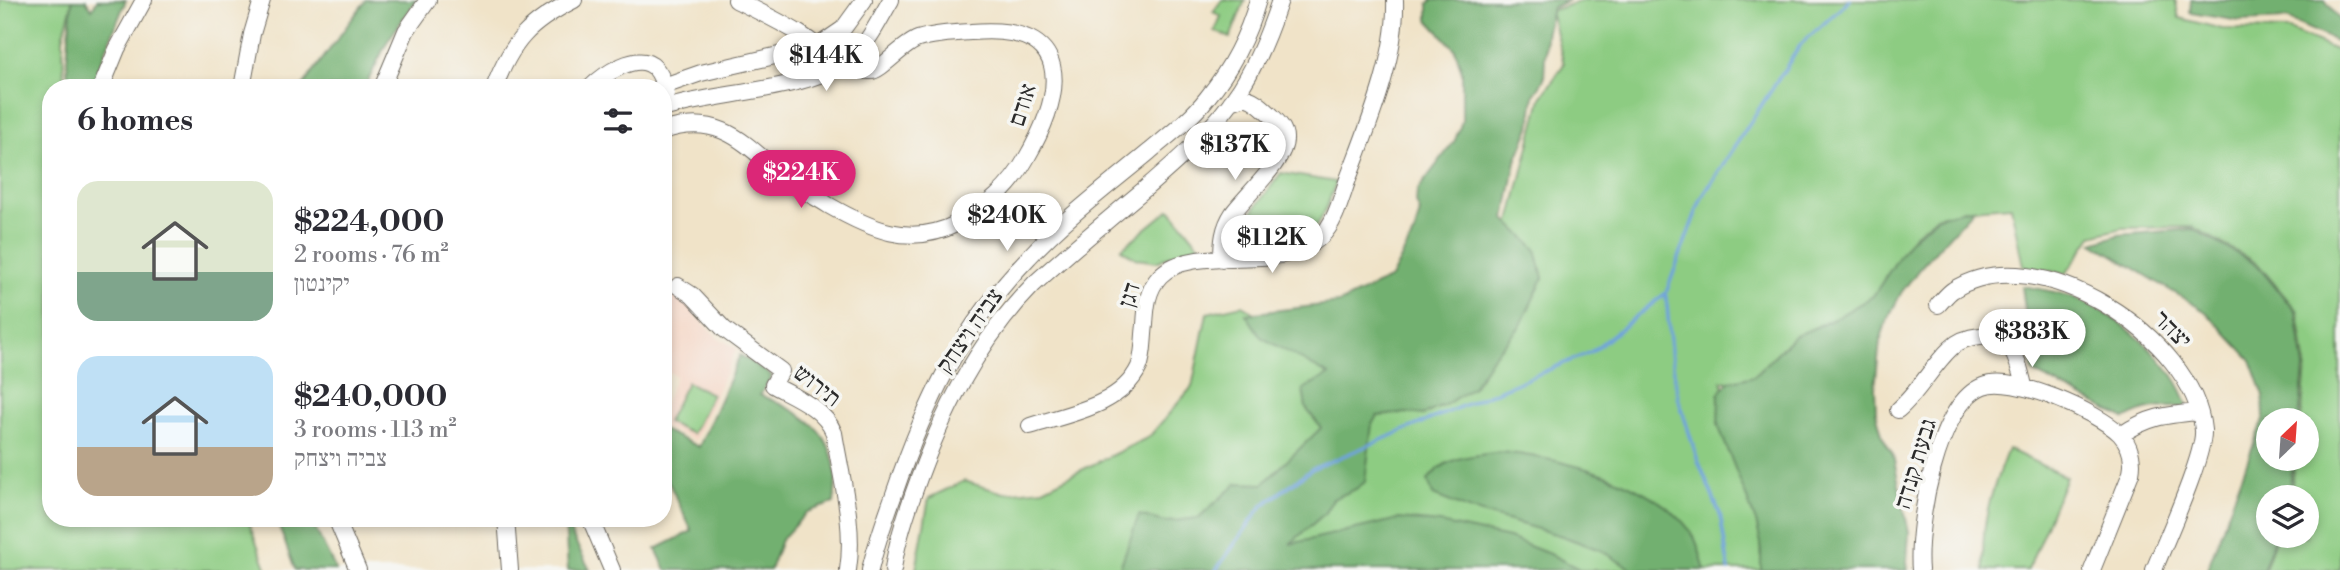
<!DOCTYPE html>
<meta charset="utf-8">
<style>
:root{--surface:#fff;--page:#f2f2f3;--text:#2b2b33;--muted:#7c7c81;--accent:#db2777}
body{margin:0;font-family:"Libre Bodoni","Frank Ruhl Libre",serif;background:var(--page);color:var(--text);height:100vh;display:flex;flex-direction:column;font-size:26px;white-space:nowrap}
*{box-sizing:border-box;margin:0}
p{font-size:23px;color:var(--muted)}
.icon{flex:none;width:38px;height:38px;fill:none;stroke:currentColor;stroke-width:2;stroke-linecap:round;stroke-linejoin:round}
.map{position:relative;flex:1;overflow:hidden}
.drawer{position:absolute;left:42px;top:79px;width:630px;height:448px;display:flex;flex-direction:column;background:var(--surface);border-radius:28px;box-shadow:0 4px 10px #0003}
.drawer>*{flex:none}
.needle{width:46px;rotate:25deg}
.tools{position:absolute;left:2256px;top:408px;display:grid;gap:14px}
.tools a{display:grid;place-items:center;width:63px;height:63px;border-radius:50%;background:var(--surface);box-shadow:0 4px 10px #0003;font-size:35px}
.price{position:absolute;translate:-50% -60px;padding:0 16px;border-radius:24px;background:#fff;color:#222;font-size:23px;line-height:46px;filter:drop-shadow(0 2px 4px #0008)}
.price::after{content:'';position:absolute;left:50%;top:42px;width:21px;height:16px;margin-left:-10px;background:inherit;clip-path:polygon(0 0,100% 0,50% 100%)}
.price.selected{background:var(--accent);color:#fff}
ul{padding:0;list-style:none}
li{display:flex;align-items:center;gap:21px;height:175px;padding:0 35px}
li span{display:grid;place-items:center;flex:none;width:196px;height:140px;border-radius:21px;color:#555}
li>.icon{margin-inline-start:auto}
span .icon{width:84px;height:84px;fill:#fffc;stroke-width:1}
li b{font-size:30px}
h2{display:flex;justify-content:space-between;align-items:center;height:84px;padding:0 35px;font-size:30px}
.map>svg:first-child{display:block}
.built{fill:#f5d3c1}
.green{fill:#8dcc82;stroke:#5c7c56;stroke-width:2}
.forest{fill:#72b070;stroke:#4e6e4e;stroke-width:2}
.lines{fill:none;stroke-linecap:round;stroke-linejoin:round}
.stream{stroke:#6fa3db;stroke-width:3.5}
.minor-casing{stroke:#706b62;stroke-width:18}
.minor{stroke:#fff;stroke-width:16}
.labels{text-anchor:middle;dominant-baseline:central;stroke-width:7;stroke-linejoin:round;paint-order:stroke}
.street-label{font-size:24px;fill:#2b2b2b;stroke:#f6f6f2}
</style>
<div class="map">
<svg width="2340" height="570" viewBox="0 0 2340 570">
<rect width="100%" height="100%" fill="#f6f6f2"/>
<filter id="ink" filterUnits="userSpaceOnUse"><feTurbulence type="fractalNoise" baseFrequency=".0143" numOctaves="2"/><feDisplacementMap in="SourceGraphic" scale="14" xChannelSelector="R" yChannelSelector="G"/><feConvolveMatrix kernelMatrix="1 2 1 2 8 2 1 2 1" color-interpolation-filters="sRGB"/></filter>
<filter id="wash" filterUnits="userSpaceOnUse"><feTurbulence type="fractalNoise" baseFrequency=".00686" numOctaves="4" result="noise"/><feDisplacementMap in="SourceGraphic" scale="28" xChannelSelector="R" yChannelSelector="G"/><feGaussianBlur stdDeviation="1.57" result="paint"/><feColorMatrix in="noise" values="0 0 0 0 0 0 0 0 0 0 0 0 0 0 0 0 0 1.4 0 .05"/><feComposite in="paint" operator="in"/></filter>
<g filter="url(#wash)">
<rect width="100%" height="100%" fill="#f0e3c8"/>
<!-- built -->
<path class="built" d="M663,289L688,300L697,316L718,338L737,348L695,441L663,427V407L676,376L663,369Z"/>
<!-- green -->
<path class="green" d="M0,0H73L63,38L64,87L51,88V518H247L267,570H0Z
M1222,0H1245L1230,38L1215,31L1221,16L1213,12Z
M1584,0H2175L2179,18L2222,29L2289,30L2340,52V570H2265L2276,536H2306V497H2290L2296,459L2306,458V420H2301L2306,368L2298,312L2258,264L2193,227L2122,228L2092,236L2066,274L2023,266L2011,206L1970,209L1936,217L1913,236L1873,302L1758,386L1721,381L1786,532V570H916L929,498L964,481L1004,493L1043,489L1149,437L1192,387L1207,313L1242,305L1409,407L1507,234L1541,98L1564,64L1550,11Z
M1281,173L1336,182C1321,222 1318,240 1271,247C1259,249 1250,252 1239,247L1235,237L1240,228Z
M1170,209L1204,251L1174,254L1157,262L1137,259L1121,249Z
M687,382L712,394L692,434L667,422Z
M2008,449L2066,477L2028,570H1984C1980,523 1991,492 2008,449Z"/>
<!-- forest -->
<path class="forest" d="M72,0H86L92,9L97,0H126L91,87H68L67,60Z
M366,0H416L387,42L365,87H302Z
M1432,0H1569L1552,8L1546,35L1544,79L1534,95L1530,127L1516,161L1505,219L1536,249L1543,278L1520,327L1493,356L1473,387L1445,405L1423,415L1407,413L1377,416L1372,424L1365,482L1356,489L1333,499L1324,514L1290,544L1399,519L1440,523L1509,538L1552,555L1581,570H1119L1139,515L1166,522L1198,518L1237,483L1263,484L1321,428L1306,408L1303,389L1329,375L1261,337L1246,314L1339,303L1391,278L1415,231L1420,212L1416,203L1417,191L1455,140L1462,121V72L1455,49L1428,20V4Z
M2191,0H2325L2340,20V43L2287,19L2240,21L2190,13Z
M1968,209L1973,210L1920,268L1901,293L1887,320L1880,341L1875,388L1876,412L1883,438L1893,455L1909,533L1907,561L1908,570H1761V543L1756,522L1718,425L1719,394L1728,382L1754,376L1793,337L1834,319L1873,296L1910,240L1938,217Z
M2193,229L2257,265L2296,312L2304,368L2299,420H2268V458L2294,459L2288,497H2268V536H2275L2263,570H2207L2264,417L2263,393L2251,360L2206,312L2093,243L2118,235Z
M2022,286C2040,289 2058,291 2075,298C2120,317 2173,359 2188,407C2166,407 2145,406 2125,419L2033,372Z
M740,355L772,376L760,395C797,411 829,425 835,469C837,480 835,492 834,503L807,512L781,540L770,570H666L656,549L692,531L666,477L663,478V430L699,447Z
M1501,452C1561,458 1658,481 1693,535C1699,545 1701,559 1705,570H1633L1600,550L1562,536L1468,509L1433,495L1428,480C1445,455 1474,456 1501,452Z
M276,518H310L336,570H295Z
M565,522L590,570H568Z"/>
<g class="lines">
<!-- stream -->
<path class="stream" d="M1216,570L1262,506L1312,469L1591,352L1666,293
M1729,570L1720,514L1697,458L1678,397L1671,353L1666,293L1701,199L1801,44L1850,0"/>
</g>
</g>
<g filter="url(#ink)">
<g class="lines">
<!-- minor casing -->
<g class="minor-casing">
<path id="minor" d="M101,88L117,49L144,0
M242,88L252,34L262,0
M382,88L406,31L428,0
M494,88C512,41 529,23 574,0
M590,88C603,75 638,50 655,68C662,75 664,85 666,94
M658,88L701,73L818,46L843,29L864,0
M663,109C716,91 816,92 855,54C871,39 880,18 891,0
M663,131C727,109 752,154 796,186C806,193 818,198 828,205C870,229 910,248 958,223C985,210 1011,186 1026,159C1066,90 1074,23 971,32C953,33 935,34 918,39C902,45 881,71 871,71C849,73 815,43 797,32C777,20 756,10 736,0
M1222,259C1222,242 1223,228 1233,213C1245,196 1287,159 1285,138C1285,129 1278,122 1272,116C1263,108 1257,101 1245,97L1231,102
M678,286L692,295L724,329L781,371L773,385C795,397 824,408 834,433C841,477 855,525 848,570
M1938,305C1943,300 1948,293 1953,290C2037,235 2195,339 2203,430C2205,455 2165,542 2154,570
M1898,410C1919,392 1931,367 1951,348C1958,341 1970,337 1980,336C2012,333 2018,361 2024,386
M1030,426C1067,414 1121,406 1139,367C1144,355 1143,338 1145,325C1146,307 1147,290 1160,276C1186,248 1253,264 1289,253C1304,249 1319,242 1328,228C1338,214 1342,195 1348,179C1368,126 1397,57 1395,0
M2121,435C2149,416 2166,415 2199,412
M336,518L358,570
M506,518L510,570
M590,518L612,570
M870,570C876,544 885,519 894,494C925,403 961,327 1029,257C1065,218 1108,186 1149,152C1169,135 1191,119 1207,98C1230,70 1248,35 1258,0
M893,570C896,544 905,517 914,492C941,415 976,343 1034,284C1068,253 1104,223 1140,193C1177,161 1214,130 1241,88C1258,61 1270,30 1280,0
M1920,570C1916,526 1937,404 1983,386C2012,374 2098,412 2120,434C2130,445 2134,459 2131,473L2092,570"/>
</g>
<!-- minor -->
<use href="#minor" class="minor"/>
</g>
</g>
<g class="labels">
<!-- street labels -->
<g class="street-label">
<text transform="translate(1023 105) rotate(-72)">אודם</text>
<text transform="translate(1130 295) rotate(-73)">דגן</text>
<text transform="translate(2172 330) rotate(45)">יצהר</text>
<text transform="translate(970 331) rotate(-55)">צביה ויצחק</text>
<text transform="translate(817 386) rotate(38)">תירוש</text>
<text transform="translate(1916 464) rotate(-73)">גבעת קנדה</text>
</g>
</g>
</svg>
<div class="tools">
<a><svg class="needle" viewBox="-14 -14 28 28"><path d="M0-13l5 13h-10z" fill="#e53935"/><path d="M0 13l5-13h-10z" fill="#7c7c81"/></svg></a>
<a><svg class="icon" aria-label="layers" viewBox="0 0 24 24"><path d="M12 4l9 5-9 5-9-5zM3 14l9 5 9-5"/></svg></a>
</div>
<b class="price" style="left:826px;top:93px">$144K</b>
<b class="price" style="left:1235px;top:182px">$137K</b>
<b class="price selected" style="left:801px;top:210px">$224K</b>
<b class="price" style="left:1007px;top:253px">$240K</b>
<b class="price" style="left:1272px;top:275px">$112K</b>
<b class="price" style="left:2032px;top:369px">$383K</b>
<section class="drawer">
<h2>6 homes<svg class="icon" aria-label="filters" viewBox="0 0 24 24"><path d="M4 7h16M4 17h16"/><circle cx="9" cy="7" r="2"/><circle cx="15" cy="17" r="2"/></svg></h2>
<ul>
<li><span style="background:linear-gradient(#dfe7d0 65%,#7fa58c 0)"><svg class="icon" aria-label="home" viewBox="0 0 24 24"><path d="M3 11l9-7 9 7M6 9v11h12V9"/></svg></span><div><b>$224,000</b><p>2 rooms · 76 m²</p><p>יקינטון</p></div></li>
<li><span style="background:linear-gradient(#bfe0f5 65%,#b9a48a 0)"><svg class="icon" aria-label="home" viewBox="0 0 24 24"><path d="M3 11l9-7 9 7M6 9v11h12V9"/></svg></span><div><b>$240,000</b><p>3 rooms · 113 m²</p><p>צביה ויצחק</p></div></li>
</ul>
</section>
</div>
